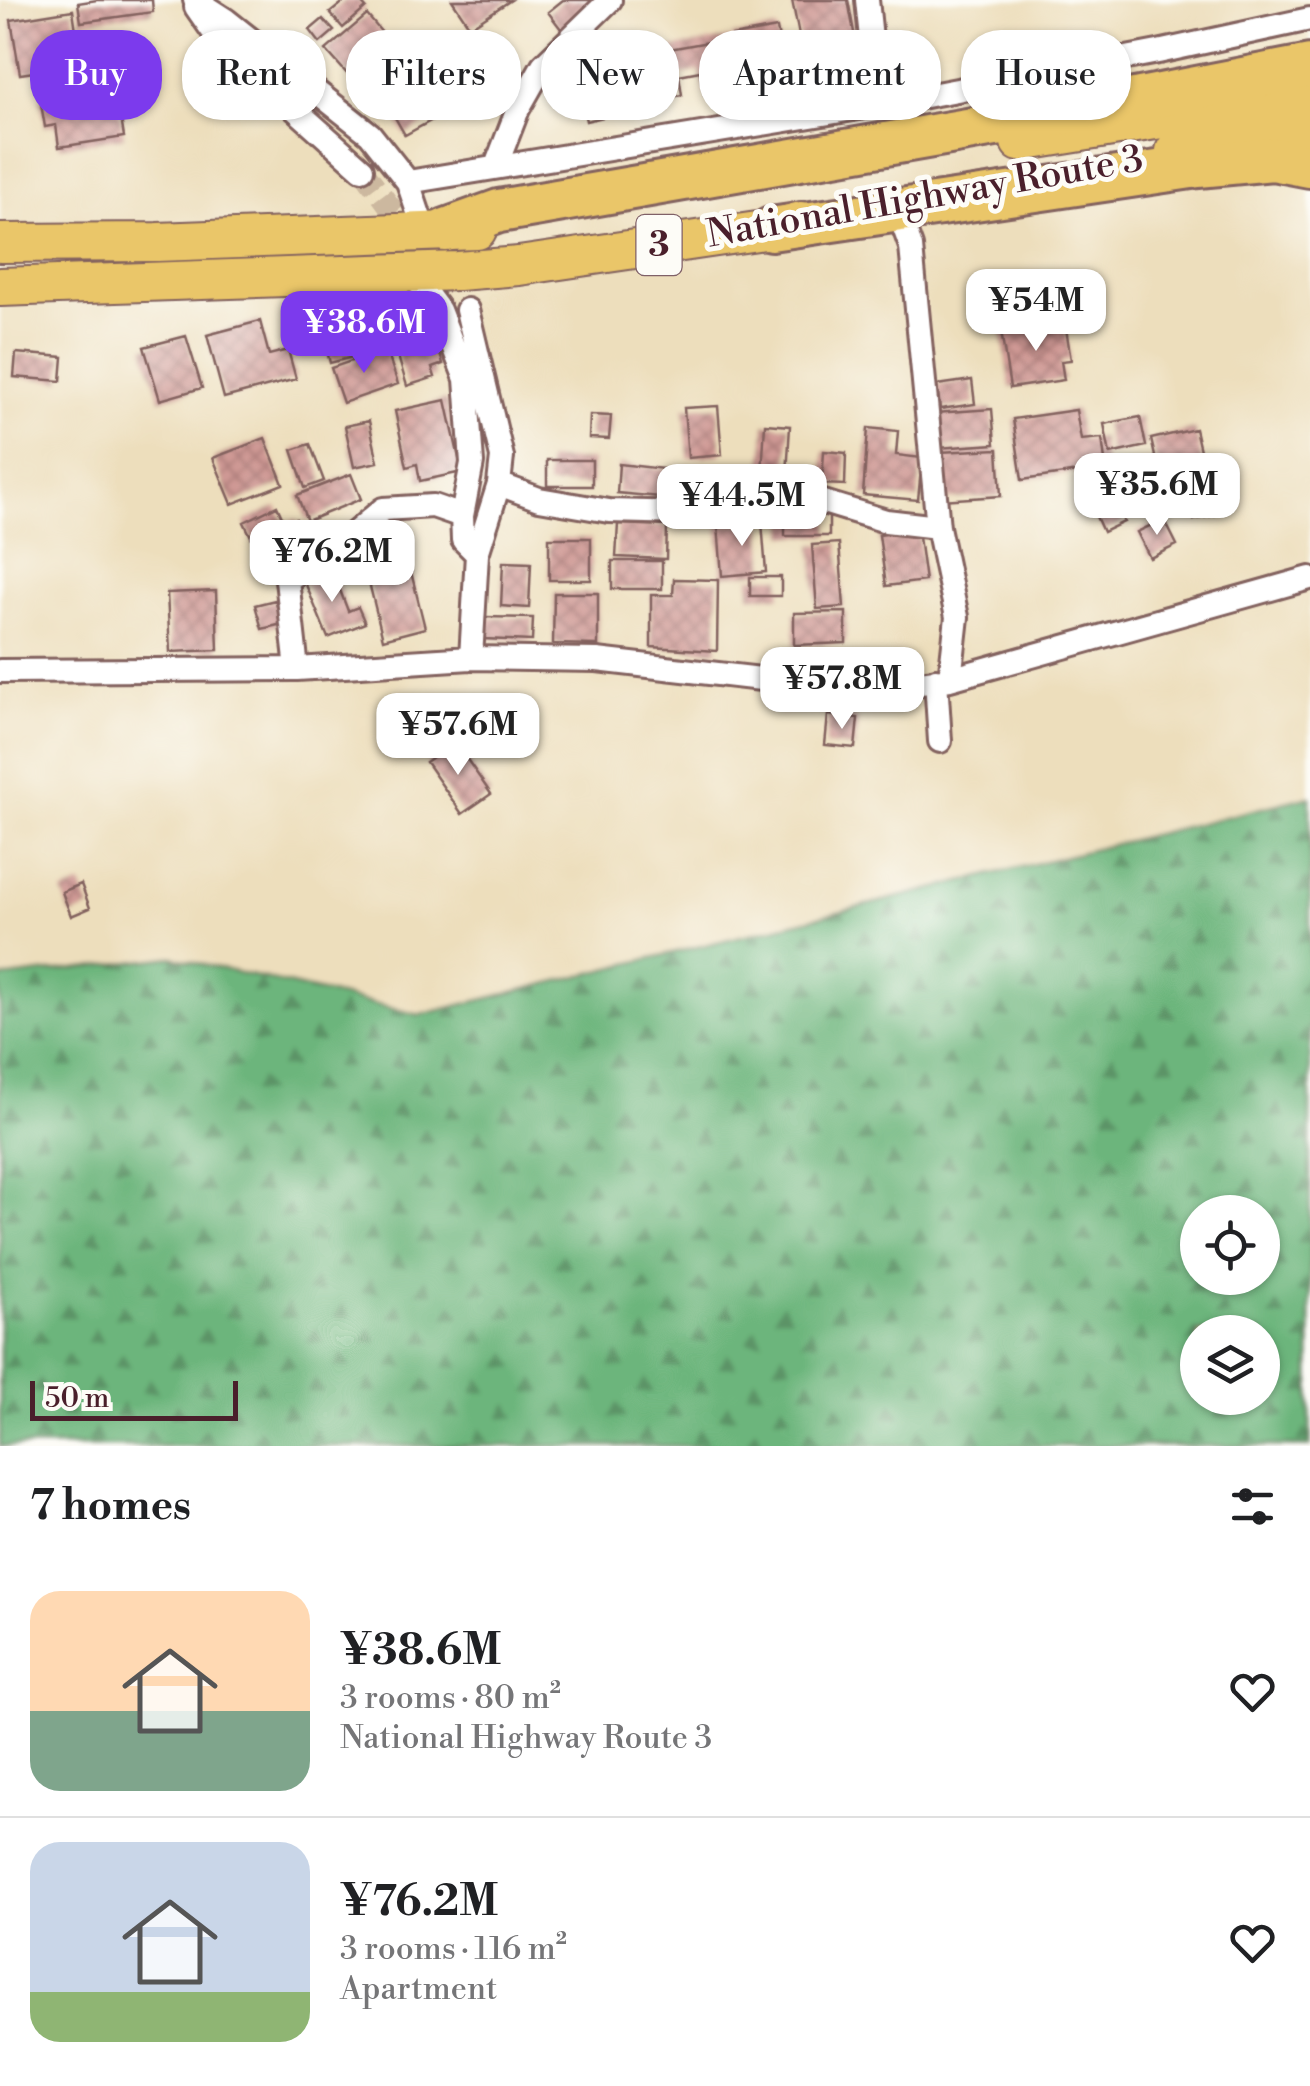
<!DOCTYPE html>
<meta charset="utf-8">
<style>
:root{--surface:#fff;--page:#f6f6f6;--text:#202124;--muted:#757577;--line:#e0e0e0;--accent:#7c3aed}
body{margin:0;font-family:"Libre Bodoni",serif;background:var(--page);color:var(--text);height:100vh;display:flex;flex-direction:column;font-size:38px;white-space:nowrap}
*{box-sizing:border-box;margin:0}
p{font-size:32px;color:var(--muted)}
.icon{flex:none;width:55px;height:55px;fill:none;stroke:currentColor;stroke-width:2;stroke-linecap:round;stroke-linejoin:round}
.map{position:relative;height:1446px;overflow:hidden}
.sheet{display:flex;flex-direction:column;background:var(--surface);flex:1}
.sheet>*{flex:none}
.banner{position:absolute;left:30px;top:30px;width:1250px;height:90px;display:flex;gap:20px}
.controls{position:absolute;left:1180px;top:1195px;display:grid;gap:20px}
.controls a{display:grid;place-items:center;width:100px;height:100px;border-radius:50%;background:var(--surface);box-shadow:0 2px 8px #0004;font-size:50px}
.scale{position:absolute;left:30px;bottom:25px;width:208px;box-sizing:border-box;padding-left:10px;border:5px solid #4a1f2b;border-top:0;font-size:28px;line-height:35px;white-space:nowrap;color:#4a1f2b;-webkit-text-stroke:8px #fdfcf7;paint-order:stroke}
.price{position:absolute;translate:-50% -85px;padding:0 22px;border-radius:20px;background:#fff;color:#222;font-size:32px;line-height:65px;filter:drop-shadow(0 2px 5px #0008)}
.price::after{content:'';position:absolute;left:50%;top:60px;width:30px;height:22px;margin-left:-15px;background:inherit;clip-path:polygon(0 0,100% 0,50% 100%)}
.price.selected{background:var(--accent);color:#fff}
ul{padding:0;list-style:none}
li{display:flex;align-items:center;gap:30px;height:250px;padding:0 30px}
li+li{border-top:2px solid var(--line)}
li span{display:grid;place-items:center;flex:none;width:280px;height:200px;border-radius:30px;color:#555}
li>.icon{margin-inline-start:auto}
span .icon{width:120px;height:120px;fill:#fffc;stroke-width:1}
li b{font-size:42px}
h2{display:flex;justify-content:space-between;align-items:center;height:120px;padding:0 30px;font-size:42px}
.tag{padding:0 35px;border-radius:40px;background:var(--surface);box-shadow:0 2px 8px #0004;font-size:35px;line-height:90px}
.tag.selected{background:var(--accent);color:#fff}
.map>svg:first-child{display:block}
.forest{fill:url(#forest-firs);stroke:#5b6a54;stroke-width:2.5;fill-rule:evenodd}
.building{fill:url(#building-cross-hatch)}
.lines{fill:none;stroke-linecap:round;stroke-linejoin:round}
.minor-tunnel{stroke:#ccb89f;stroke-width:22;stroke-dasharray:22 11;stroke-linecap:butt}
.minor-casing{stroke:#83625e;stroke-width:28}
.trunk-casing{stroke:#83625e;stroke-width:42}
.motorway-casing{stroke:#83625e;stroke-width:48}
.minor{stroke:#fff;stroke-width:22}
.trunk{stroke:#eac669;stroke-width:38}
.motorway{stroke:#eac669;stroke-width:42}
.labels{text-anchor:middle;dominant-baseline:central;stroke-width:10;stroke-linejoin:round;paint-order:stroke}
.shield{fill:#fdfcf7;stroke:#806168;stroke-width:2.5}
.shield-label{font-size:35px;font-weight:bold;fill:#4a1f2b}
.street-label{font-size:38px;fill:#4a1f2b;stroke:#fdfcf7}
</style>
<div class="map">
<svg width="1310" height="1446" viewBox="0 0 1310 1446">
<defs>
<pattern id="forest-firs" width="22" height="20" patternUnits="userSpaceOnUse" patternTransform="scale(2.5)"><rect width="22" height="20" fill="#6cb57c"/><path d="M5 1l3.5 6h-7zM16 11l3.5 6h-7z" fill="#5b9366"/></pattern>
<pattern id="building-cross-hatch" width="8" height="8" patternUnits="userSpaceOnUse" patternTransform="scale(2.5)"><rect width="8" height="8" fill="#cf9994"/><path d="M0 0l8 8M0 8l8-8" fill="none" stroke="#aa7c79"/></pattern>
</defs>
<rect width="100%" height="100%" fill="#fdfcf7"/>
<filter id="ink" filterUnits="userSpaceOnUse"><feTurbulence type="fractalNoise" baseFrequency=".01" numOctaves="2"/><feDisplacementMap in="SourceGraphic" scale="20" xChannelSelector="R" yChannelSelector="G"/><feConvolveMatrix kernelMatrix="1 2 1 2 8 2 1 2 1" color-interpolation-filters="sRGB"/></filter>
<filter id="wash" filterUnits="userSpaceOnUse"><feTurbulence type="fractalNoise" baseFrequency=".0048" numOctaves="4" result="noise"/><feDisplacementMap in="SourceGraphic" scale="40" xChannelSelector="R" yChannelSelector="G"/><feGaussianBlur stdDeviation="2.25" result="paint"/><feColorMatrix in="noise" values="0 0 0 0 0 0 0 0 0 0 0 0 0 0 0 0 0 1.4 0 .05"/><feComposite in="paint" operator="in"/></filter>
<g filter="url(#wash)">
<rect width="100%" height="100%" fill="#eddebc"/>
<!-- forest -->
<path class="forest" d="M1310,796V1446H0V978L172,957L420,1015ZM1198,1212H1262V1278H1198ZM1198,1332H1262V1398H1198Z"/>
<g id="blocks">
<!-- building -->
<path class="building" d="M97,0H152L153,12L81,22L78,3Z
M346,0H359L366,8L343,28L330,13Z
M452,0H511L470,27Z
M563,0H607L564,33L548,12Z
M792,0H848L863,81L810,91Z
M73,10L81,65L20,74L11,20Z
M367,15L389,41L349,76L326,50Z
M323,19L334,31L320,43L310,30Z
M777,28L787,85L742,93L732,36Z
M494,35L517,80L481,98L458,53Z
M730,38L739,88L704,94L700,71L679,75L682,95L662,99L653,52Z
M629,44L643,108L586,121L571,57Z
M388,52L405,72L368,104L350,84Z
M434,70L456,107L405,135L384,98Z
M116,87L124,137L59,147L56,125L45,127L40,98Z
M260,321L269,355L288,350L296,379L224,398L207,335Z
M1065,322L1071,360L1061,361L1064,380L1010,388L1001,331Z
M365,328L372,352L330,363L324,339Z
M186,336L202,388L160,400L144,347Z
M436,341L443,364L432,368L435,377L407,386L397,353Z
M386,349L398,384L343,403L331,368Z
M16,353L63,357L61,381L14,377Z
M972,380L975,404L940,409L937,385Z
M446,400L462,472L420,481L417,464L407,467L395,411Z
M718,406L722,455L688,458L684,408Z
M992,409L995,444L938,448L935,413Z
M1076,410L1081,440L1102,438L1106,468L1022,480L1013,419Z
M590,415L611,416L609,439L589,438Z
M1140,417L1146,446L1110,454L1104,424Z
M369,421L378,462L354,467L345,426Z
M765,424L790,426L787,474L762,473Z
M868,428L898,431L896,455L922,458L918,500L863,495Z
M1195,429L1215,515L1194,520L1189,495L1165,500L1151,439Z
M265,438L283,484L232,504L213,458Z
M310,444L324,481L305,488L292,450Z
M998,449L1001,496L941,500L939,452Z
M824,451L846,453L845,485L822,484Z
M547,460H592V486H547Z
M619,464L673,470L671,498L617,493Z
M351,474L361,499L307,521L297,495Z
M725,475L726,504L682,507L680,478Z
M1114,502L1124,522L1103,532L1094,512Z
M277,506L285,524L296,519L311,551L268,572L244,522Z
M785,510H829V536H785Z
M1164,519L1177,545L1150,558L1137,532Z
M762,522L766,572L722,576L718,525Z
M618,524L667,526L666,559L616,557Z
M918,530L925,581L886,586L879,535Z
M402,536L425,628L383,639L360,546Z
M549,538H591V580H549Z
M839,543L844,607L817,609L812,545Z
M612,561H662V589H612Z
M503,562L531,563L529,608L501,606Z
M332,569L348,611L358,607L365,623L328,638L304,580Z
M750,577H781V596H750Z
M674,579L718,580L717,651L651,647V595H673Z
M216,591L218,650L170,652L167,593Z
M554,593H598V645L553,644Z
M275,600L282,624L262,629L255,605Z
M846,612V643L794,645V613Z
M483,617L533,618L532,641L483,639Z
M796,649L824,651V667L795,665Z
M828,715L858,718L855,748L825,745Z
M455,742L491,794L462,814L426,762Z
M81,884L90,908L71,916L62,892Z"/>
</g>
</g>
<g filter="url(#ink)">
<use href="#blocks" fill-opacity="0" stroke="#83625e" stroke-width="2.5"/>
<g class="lines">
<!-- minor-tunnel -->
<path class="minor-tunnel" d="M362,169L414,239"/>
<!-- minor casing -->
<g class="minor-casing">
<path id="minor" d="M195,0L226,20L370,134L408,182L424,230
M867,0L878,105
M196,7L221,43L362,169
M496,166L518,109L543,65L610,0
M408,182L878,105L1158,52L1310,19
M898,211L911,247L938,527L957,617L950,679
M412,274L439,310L466,379L472,463L462,516L463,540L477,554
M467,310L502,457L499,484L477,554L471,658
M499,484L539,499L609,511L684,513L820,501L886,521L938,527
M297,669L287,580L338,547L383,509L433,506L462,516
M0,671L297,669L471,658L597,660L822,686L890,687L950,679L1310,578
M936,680L940,741"/>
</g>
<!-- trunk casing -->
<g class="trunk-casing">
<path id="trunk" d="M1020,142L1310,95
M1175,151L1310,127
M0,243L157,242L477,230
M0,287L458,271L519,266L771,229L801,221"/>
</g>
<!-- motorway casing -->
<g class="motorway-casing">
<path id="motorway" d="M771,229L1198,166L1273,159L1310,166
M446,230L499,211L1094,108L1310,66"/>
</g>
<!-- minor -->
<use href="#minor" class="minor"/>
<!-- trunk -->
<use href="#trunk" class="trunk"/>
<!-- motorway -->
<use href="#motorway" class="motorway"/>
</g>
</g>
<g class="labels">
<!-- shield labels -->
<rect class="shield" x="636.5" y="215" width="45" height="60" rx="8"/>
<g class="shield-label">
<text x="659" y="245">3</text>
</g>
<!-- street labels -->
<g class="street-label">
<text transform="translate(925 197) rotate(-10)">National Highway Route 3</text>
</g>
</g>
</svg>
<div class="controls">
<a><svg class="icon" aria-label="locate" viewBox="0 0 24 24"><circle cx="12" cy="12" r="6"/><path d="M12 2v4M12 18v4M2 12h4M18 12h4"/></svg></a>
<a><svg class="icon" aria-label="layers" viewBox="0 0 24 24"><path d="M12 4l9 5-9 5-9-5zM3 14l9 5 9-5"/></svg></a>
</div>
<div class="scale">50 m</div>
<b class="price" style="left:1036px;top:354px">¥54M</b>
<b class="price selected" style="left:364px;top:376px">¥38.6M</b>
<b class="price" style="left:1157px;top:538px">¥35.6M</b>
<b class="price" style="left:742px;top:549px">¥44.5M</b>
<b class="price" style="left:332px;top:605px">¥76.2M</b>
<b class="price" style="left:842px;top:732px">¥57.8M</b>
<b class="price" style="left:458px;top:778px">¥57.6M</b>
<div class="banner">
<a class="tag selected">Buy</a>
<a class="tag">Rent</a>
<a class="tag">Filters</a>
<a class="tag">New</a>
<a class="tag">Apartment</a>
<a class="tag">House</a>
</div>
</div>
<section class="sheet">
<h2>7 homes<svg class="icon" aria-label="filters" viewBox="0 0 24 24"><path d="M4 7h16M4 17h16"/><circle cx="9" cy="7" r="2"/><circle cx="15" cy="17" r="2"/></svg></h2>
<ul>
<li><span style="background:linear-gradient(#ffd9b3 60%,#7fa58c 0)"><svg class="icon" aria-label="home" viewBox="0 0 24 24"><path d="M3 11l9-7 9 7M6 9v11h12V9"/></svg></span><div><b>¥38.6M</b><p>3 rooms · 80 m²</p><p>National Highway Route 3</p></div><svg class="icon" aria-label="heart" viewBox="0 0 24 24"><path d="M12 20l-8-8c-3-5 5-10 8-4 3-6 11-1 8 4z"/></svg></li>
<li><span style="background:linear-gradient(#c9d6e8 75%,#8fb573 0)"><svg class="icon" aria-label="home" viewBox="0 0 24 24"><path d="M3 11l9-7 9 7M6 9v11h12V9"/></svg></span><div><b>¥76.2M</b><p>3 rooms · 116 m²</p><p>Apartment</p></div><svg class="icon" aria-label="heart" viewBox="0 0 24 24"><path d="M12 20l-8-8c-3-5 5-10 8-4 3-6 11-1 8 4z"/></svg></li>
</ul>
</section>
